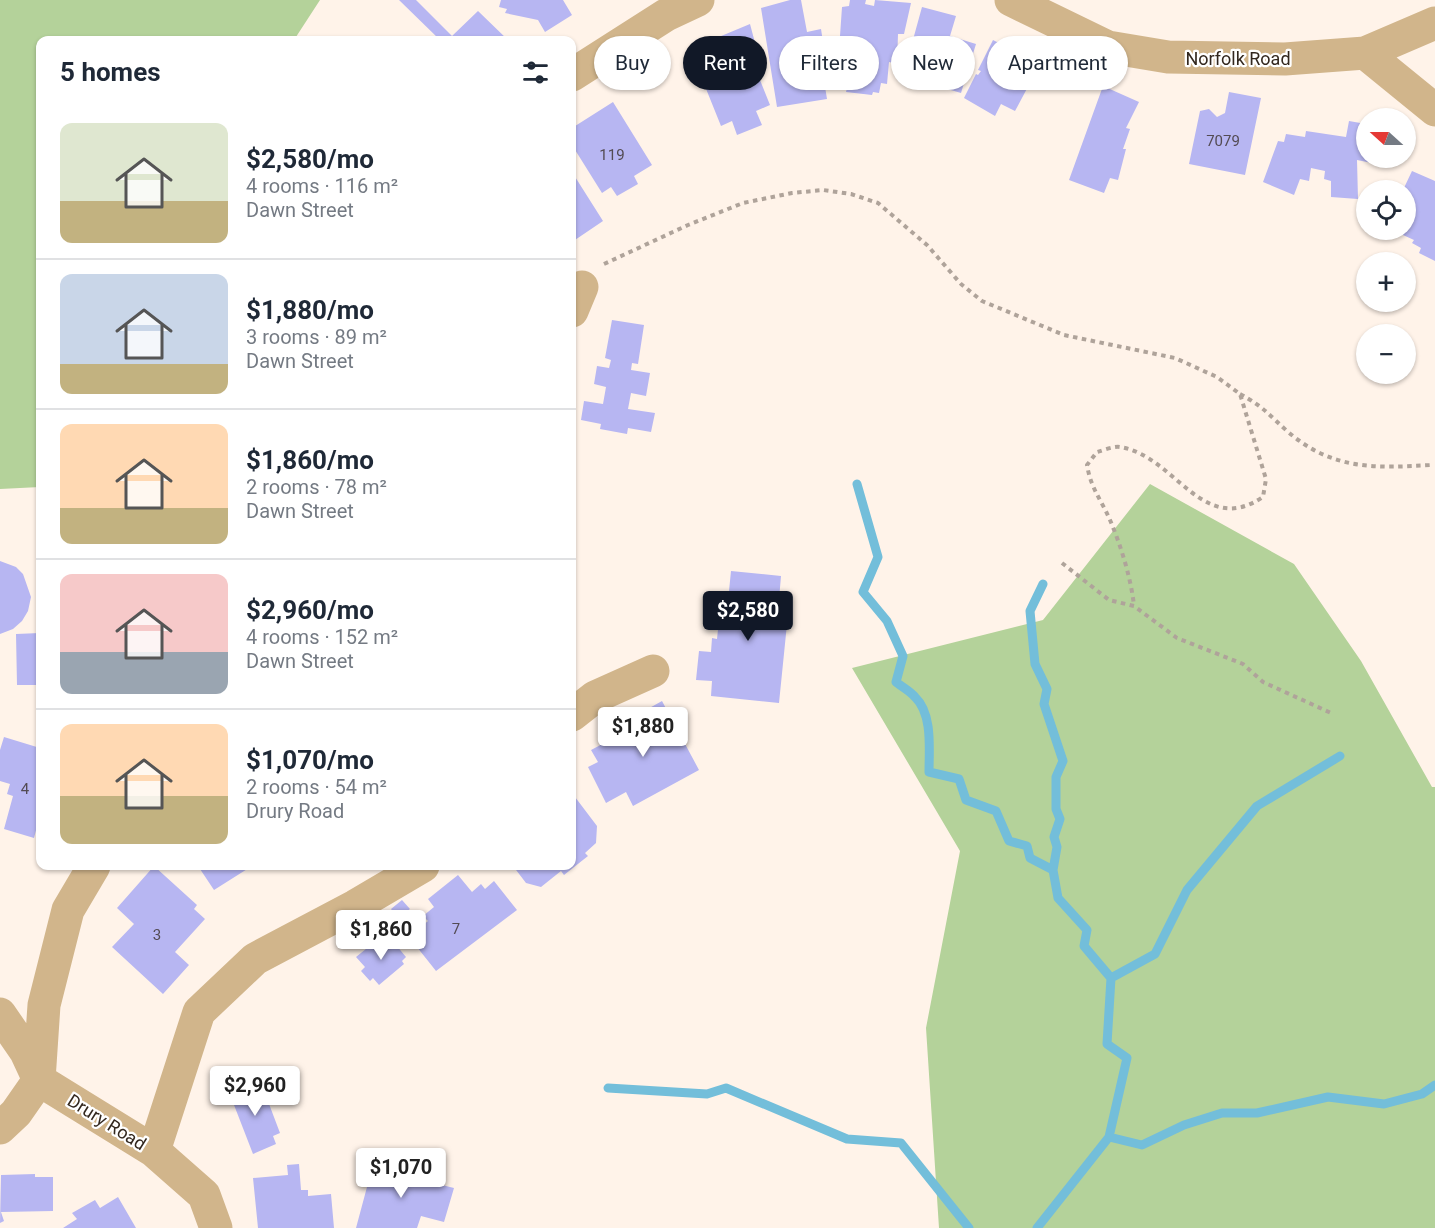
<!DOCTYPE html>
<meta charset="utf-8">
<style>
:root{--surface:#fff;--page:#f6f6f7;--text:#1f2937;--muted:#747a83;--line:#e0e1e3;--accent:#111827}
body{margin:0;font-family:Roboto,sans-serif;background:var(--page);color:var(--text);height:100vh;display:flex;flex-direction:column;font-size:22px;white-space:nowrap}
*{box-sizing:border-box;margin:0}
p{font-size:20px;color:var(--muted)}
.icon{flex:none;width:33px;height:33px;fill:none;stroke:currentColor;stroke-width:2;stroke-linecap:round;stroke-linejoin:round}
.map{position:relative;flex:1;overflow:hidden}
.panel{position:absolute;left:36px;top:36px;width:540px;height:834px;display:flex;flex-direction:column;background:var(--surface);border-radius:12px;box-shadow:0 2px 4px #0004}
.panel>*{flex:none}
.top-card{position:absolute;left:594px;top:36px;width:570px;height:54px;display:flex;gap:12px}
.needle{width:39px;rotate:291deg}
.tools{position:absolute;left:1356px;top:108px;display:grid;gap:12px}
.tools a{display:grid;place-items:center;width:60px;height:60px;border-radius:50%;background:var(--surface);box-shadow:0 2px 4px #0004;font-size:30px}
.price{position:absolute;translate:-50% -51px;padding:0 14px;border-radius:6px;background:#fff;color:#222;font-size:20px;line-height:39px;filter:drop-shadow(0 2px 3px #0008)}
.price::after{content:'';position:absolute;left:50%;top:36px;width:18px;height:14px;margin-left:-9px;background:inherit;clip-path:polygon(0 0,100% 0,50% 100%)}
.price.active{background:var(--accent);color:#fff}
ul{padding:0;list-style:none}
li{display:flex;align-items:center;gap:18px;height:150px;padding:0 24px}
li+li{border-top:2px solid var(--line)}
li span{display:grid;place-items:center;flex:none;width:168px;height:120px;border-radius:12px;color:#555}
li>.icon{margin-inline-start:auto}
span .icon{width:72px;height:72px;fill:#fffc;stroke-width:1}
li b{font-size:26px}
h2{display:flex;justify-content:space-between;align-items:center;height:72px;padding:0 24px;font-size:26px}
.tag{padding:0 21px;border-radius:27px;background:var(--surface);box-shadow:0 2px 4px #0004;font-size:21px;line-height:54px}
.tag.active{background:var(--accent);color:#fff}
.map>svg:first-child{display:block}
.green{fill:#b4d29a}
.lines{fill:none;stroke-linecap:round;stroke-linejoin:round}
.stream{stroke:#73beda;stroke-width:9}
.building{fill:#b7b6f2}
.path{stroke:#afa39a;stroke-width:4;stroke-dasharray:4.5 4.5;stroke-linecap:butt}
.street{stroke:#d1b58b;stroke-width:33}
.labels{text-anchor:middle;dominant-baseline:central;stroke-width:4.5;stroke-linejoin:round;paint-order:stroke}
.number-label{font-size:15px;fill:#534b53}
.street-label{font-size:18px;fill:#32271e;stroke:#fff}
</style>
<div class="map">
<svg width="1435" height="1228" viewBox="0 0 1435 1228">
<rect width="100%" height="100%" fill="#fff3e9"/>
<!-- green -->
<path class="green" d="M0,0H320L294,40H40V487L0,489Z
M1150,484L1294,564L1361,661L1432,787H1435V1228H939L926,1028L960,851L852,668L1043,620Z"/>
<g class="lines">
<!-- stream -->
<path class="stream" d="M857,484L878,557L863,592L887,621L903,656L896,682C902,687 910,691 915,697C933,714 929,750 929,772L959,779L966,800L996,811L1009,841L1027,846L1030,858L1053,870L1058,898L1087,930L1084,946L1111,978L1107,1044L1127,1058L1109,1137L1037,1228
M1043,584L1030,611L1035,664L1047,689L1044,704L1063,761L1056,777V809L1060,819L1054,837L1057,847L1053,870
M1111,978L1155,954L1187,890L1257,806L1340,756
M608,1088L707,1094L726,1088L847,1139L901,1143L969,1228
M1109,1137L1142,1145L1184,1125L1222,1113H1257L1328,1097L1384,1104L1422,1094L1435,1085"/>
</g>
<!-- building -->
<path class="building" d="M399,0H416L452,36L478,11L508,40H440Z
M501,0H563L572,15L545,32L538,20L505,13L507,9L499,7Z
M790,0H801L807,32L821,29L825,55L820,56L827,99L777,107L761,8Z
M850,0H866L865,4L874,6L875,0L911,3L904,34H898L897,64L889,62L887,84L881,83L879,93L873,92L872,95L846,92L848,84L844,83L847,66L838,65L842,7L849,6Z
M922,7L956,16L950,36L976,44L961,93L903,76Z
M750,24L758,54L755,55L761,68L756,70L770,105L756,111L762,125L737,135L732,121L721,126L690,49Z
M993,40L1018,53L1011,66L1021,70L1019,75L1031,81L1015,111L1001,104L995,116L964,98L976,74L978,75L981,71L978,70Z
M1103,86L1139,102L1126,128L1130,129L1123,149H1126L1118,180L1110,178L1104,193L1069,180Z
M1229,92L1261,98L1245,175L1189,164L1200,111L1209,109L1217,117L1225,113Z
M613,102L652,165L634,176L638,184L617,196L611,187L602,193L572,145V128Z
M1349,121L1366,124V158H1378L1377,164L1357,160L1358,199L1331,197V181L1324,179L1325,171L1311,168L1309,181L1300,179L1294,195L1263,182L1278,141L1284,142L1286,134L1305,137L1306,131L1346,137Z
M1412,171L1435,181V261L1419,253L1421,248L1412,243L1414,240L1392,230H1406V190H1403Z
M572,172L603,221L572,242Z
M612,320L644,325L638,364L632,363L631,370L650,373L646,396L631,393L628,409L655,413L651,432L628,428L627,434L600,429L601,424L581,420L584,401L603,404L606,387L594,384L597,366L609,368L611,360L605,358Z
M0,561L16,567L23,574L31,597L28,611L22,621L13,629L0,634Z
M731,571L781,576L777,623L787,624L779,703L711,696L712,681L696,680L699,651L711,652L712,638L717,639L719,620L726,621Z
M40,633V685H17L16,634Z
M662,701L699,770L633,806L626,792L606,803L588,767L598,762L591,750L633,728L628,720Z
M4,737L40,748V815L34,838L4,829L13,796L7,794L10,784L0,781V750Z
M572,793L597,826L596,843L585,853L588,856L564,875L561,871L541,887L526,883L513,866H572Z
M154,866L197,905L194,909L205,919L175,952L189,965L163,994L112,947L134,924L117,908Z
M198,866H252L214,890Z
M458,875L472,892L481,884L485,889L494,881L517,910L436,971L409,937L428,921L423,916L434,907L428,899Z
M402,900L410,909L398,918L391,909Z
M382,936L392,948L396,945L406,957L402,961L404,964L379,985L373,978L370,981L361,971L365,967L356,957Z
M254,1082L257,1091L263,1088L280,1133L273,1136L276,1144L253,1154L229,1092Z
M377,1162L387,1164L390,1172L402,1174L412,1170L422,1173L430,1182L454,1188L444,1222L421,1216L417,1228H356L367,1187L362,1180L363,1171Z
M299,1164L301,1190H308V1196L331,1194L334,1228H258L253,1178L288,1175L287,1165Z
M35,1174V1177H53V1211L1,1212L4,1221L0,1223L1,1175Z
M118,1197L136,1228H63L77,1219L72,1213L95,1200L100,1208Z"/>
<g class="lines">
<!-- path -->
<path class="path" d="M604,264L688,225L743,203L792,193L823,190L851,194L878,203L927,245L961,284L982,301L1064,335L1175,358L1217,377L1240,394L1266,479L1263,497C1202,538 1176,456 1120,447C1114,446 1104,450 1097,452L1087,465C1091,489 1101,499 1110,520C1121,546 1131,578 1134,606
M1240,394C1264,407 1268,414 1287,431C1333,471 1376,468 1432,465
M1062,563L1109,600L1134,606L1177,638L1243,664L1263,682L1331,713"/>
<!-- street -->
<path class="street" d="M1011,0L1108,47L1168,57L1285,59L1365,53L1435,23
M1365,53L1435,110
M572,75L666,15L698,0
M572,311L582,287
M572,715L595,697L653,671
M0,1014L26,1052L39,1080L154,1151L204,1195L216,1228
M0,1128L16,1113L39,1080L44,1005L68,910L94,866
M154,1151L199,1012L255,959L355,906L423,866"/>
</g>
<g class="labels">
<!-- number labels -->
<g class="number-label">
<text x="1223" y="141">7079</text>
<text x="612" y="155">119</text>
<text x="25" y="789">4</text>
<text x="456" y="929">7</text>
<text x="157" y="935">3</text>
</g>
<!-- street labels -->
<g class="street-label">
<text x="1238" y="58">Norfolk Road</text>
<text transform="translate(107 1122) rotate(32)">Drury Road</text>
</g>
</g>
</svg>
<div class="tools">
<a><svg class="needle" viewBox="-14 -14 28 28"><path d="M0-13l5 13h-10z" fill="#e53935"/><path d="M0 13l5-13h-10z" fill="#747a83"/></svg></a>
<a><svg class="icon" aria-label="locate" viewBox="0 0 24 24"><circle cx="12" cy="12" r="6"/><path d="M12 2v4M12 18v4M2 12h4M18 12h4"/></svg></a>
<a>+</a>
<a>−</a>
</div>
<b class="price active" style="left:748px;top:642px">$2,580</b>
<b class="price" style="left:643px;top:758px">$1,880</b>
<b class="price" style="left:381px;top:961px">$1,860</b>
<b class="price" style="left:255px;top:1117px">$2,960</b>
<b class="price" style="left:401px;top:1199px">$1,070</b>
<div class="top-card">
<a class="tag">Buy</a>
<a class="tag active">Rent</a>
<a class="tag">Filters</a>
<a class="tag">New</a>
<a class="tag">Apartment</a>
</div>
<section class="panel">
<h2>5 homes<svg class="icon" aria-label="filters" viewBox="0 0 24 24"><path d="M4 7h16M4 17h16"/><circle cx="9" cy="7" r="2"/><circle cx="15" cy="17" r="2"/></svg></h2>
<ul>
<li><span style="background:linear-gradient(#dfe7d0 65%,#c2b280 0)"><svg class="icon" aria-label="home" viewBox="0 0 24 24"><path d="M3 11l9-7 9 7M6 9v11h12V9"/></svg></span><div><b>$2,580/mo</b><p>4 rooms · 116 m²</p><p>Dawn Street</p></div></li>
<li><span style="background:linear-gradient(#c9d6e8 75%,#c2b280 0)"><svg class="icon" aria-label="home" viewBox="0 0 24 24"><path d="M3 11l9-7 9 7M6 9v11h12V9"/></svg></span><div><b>$1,880/mo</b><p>3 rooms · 89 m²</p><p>Dawn Street</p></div></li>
<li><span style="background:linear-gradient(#ffd9b3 70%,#c2b280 0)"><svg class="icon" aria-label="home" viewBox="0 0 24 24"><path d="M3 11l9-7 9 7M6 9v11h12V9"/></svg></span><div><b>$1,860/mo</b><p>2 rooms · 78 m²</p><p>Dawn Street</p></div></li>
<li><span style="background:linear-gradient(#f6c9c9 65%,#9aa5b1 0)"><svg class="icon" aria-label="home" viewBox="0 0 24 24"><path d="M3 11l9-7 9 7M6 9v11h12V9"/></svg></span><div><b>$2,960/mo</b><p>4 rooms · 152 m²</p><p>Dawn Street</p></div></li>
<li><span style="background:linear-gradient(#ffd9b3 60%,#c2b280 0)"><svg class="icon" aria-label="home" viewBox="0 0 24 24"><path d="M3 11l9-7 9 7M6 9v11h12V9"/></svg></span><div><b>$1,070/mo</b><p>2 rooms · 54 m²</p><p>Drury Road</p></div></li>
</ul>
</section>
</div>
